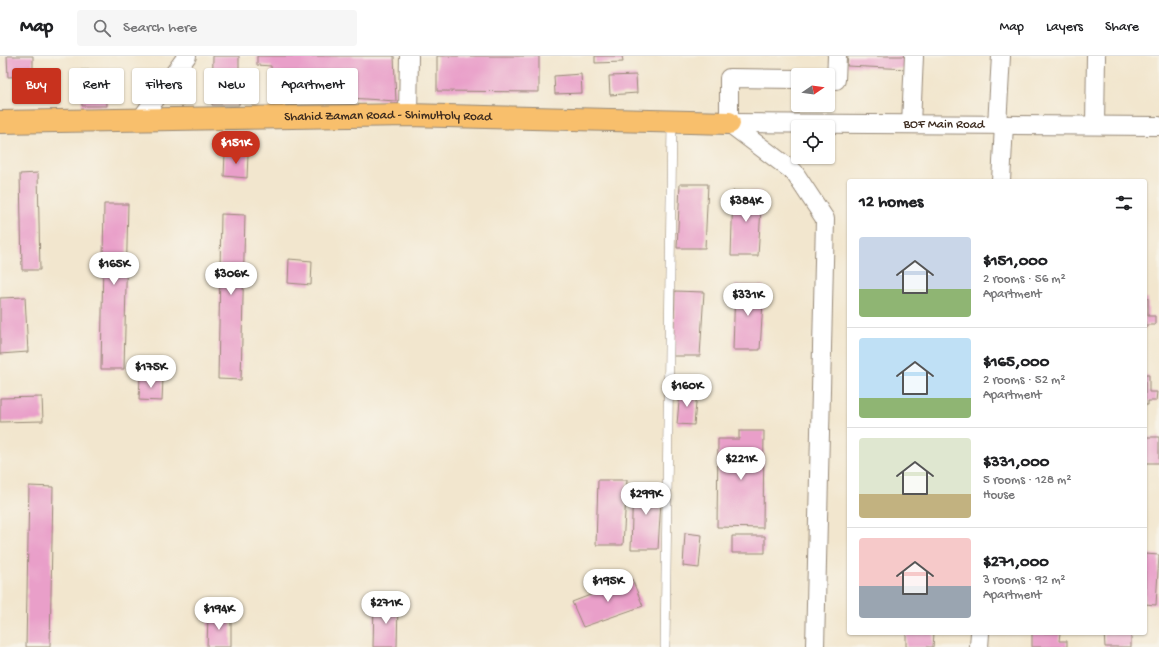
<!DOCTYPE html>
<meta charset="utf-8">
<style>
:root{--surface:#fff;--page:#f6f6f6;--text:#202124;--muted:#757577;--line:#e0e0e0;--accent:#c8321e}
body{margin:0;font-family:"Gochi Hand",sans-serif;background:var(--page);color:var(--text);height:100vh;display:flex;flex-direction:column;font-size:15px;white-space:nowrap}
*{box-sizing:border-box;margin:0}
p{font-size:13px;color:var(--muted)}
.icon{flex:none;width:22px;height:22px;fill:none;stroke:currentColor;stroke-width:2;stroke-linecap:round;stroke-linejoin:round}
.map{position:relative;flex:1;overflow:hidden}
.sheet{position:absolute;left:847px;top:123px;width:300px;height:456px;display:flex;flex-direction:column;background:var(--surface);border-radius:4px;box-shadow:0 1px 3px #0004}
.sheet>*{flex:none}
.banner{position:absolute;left:12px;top:12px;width:380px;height:36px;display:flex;gap:8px}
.needle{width:26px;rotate:77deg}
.buttons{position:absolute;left:791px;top:12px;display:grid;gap:8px}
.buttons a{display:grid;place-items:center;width:44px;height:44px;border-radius:4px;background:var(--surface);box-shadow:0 1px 3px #0004;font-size:20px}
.price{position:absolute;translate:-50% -34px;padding:0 9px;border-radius:14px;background:#fff;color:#222;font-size:13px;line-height:26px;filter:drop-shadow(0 1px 2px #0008)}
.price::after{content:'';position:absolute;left:50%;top:24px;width:12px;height:9px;margin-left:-6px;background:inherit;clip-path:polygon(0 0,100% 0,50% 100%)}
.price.selected{background:var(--accent);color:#fff}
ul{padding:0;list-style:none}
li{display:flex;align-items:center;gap:12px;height:100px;padding:0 12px}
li+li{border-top:1px solid var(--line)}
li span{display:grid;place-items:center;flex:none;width:112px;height:80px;border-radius:4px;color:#555}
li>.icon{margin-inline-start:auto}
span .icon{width:48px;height:48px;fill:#fffc;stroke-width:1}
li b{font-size:17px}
h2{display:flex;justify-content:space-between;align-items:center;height:48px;padding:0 12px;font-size:17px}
.chip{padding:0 14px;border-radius:4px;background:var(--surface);box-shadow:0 1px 3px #0004;font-size:14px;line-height:36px}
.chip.selected{background:var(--accent);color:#fff}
header{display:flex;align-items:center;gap:24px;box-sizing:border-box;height:56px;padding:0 20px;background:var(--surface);border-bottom:1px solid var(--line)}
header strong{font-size:19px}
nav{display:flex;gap:22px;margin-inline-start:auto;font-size:14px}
.search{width:280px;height:36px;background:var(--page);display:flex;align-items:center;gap:10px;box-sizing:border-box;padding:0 14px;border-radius:4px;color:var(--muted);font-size:15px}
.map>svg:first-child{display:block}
.building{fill:#e99fc9}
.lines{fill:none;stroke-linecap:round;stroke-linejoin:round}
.service-casing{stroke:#968876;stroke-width:10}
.minor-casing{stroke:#968876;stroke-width:20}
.primary-casing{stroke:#968876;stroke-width:24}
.service{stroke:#fff;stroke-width:9}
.minor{stroke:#fff;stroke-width:18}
.primary{stroke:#f8bf6c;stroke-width:22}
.labels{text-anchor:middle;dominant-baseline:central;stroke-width:3.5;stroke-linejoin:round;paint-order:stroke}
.street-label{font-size:13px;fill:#3b2a1e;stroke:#f7f3e8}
</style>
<header>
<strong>Map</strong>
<div class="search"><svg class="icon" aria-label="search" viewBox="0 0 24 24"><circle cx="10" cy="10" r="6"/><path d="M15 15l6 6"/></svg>Search here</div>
<nav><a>Map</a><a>Layers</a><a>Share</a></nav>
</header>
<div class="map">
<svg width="1159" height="591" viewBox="0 0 1159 591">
<rect width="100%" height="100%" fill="#f7f3e8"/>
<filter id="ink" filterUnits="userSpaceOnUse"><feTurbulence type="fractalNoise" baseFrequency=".025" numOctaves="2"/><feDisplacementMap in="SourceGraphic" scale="8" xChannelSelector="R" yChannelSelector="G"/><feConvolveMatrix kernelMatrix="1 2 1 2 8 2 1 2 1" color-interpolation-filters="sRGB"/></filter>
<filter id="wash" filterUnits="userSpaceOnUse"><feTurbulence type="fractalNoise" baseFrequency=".012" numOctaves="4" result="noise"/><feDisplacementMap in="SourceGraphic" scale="16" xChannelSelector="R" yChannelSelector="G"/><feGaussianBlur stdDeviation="0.9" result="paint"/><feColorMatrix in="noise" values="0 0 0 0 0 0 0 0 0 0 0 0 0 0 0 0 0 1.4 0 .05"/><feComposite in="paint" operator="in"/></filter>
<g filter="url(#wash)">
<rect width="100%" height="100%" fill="#f2e6ce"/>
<g id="blocks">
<!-- building -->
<path class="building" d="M7,0H33V20L8,21Z
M213,0H239V49H212Z
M257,0H394L396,45L273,37L271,10L257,9Z
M437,0H539V36L437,35Z
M595,0H622L623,6L595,7Z
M848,0H908V13L847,10Z
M81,14H106L107,50H82Z
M581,18L582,37L555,38L554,20Z
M636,19L637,37L610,39L609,20Z
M225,97L248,98L247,122L224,120Z
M38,117L40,214H22L20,118Z
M680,128H708L705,192H677Z
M733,135L762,136L758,200H731Z
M104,148H128L124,313H101Z
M221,158L245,159L241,324L218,323Z
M289,203L312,205L311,229L288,227Z
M735,229L764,230L760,294H733Z
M675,235L704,236L700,300H673Z
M25,241L28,296L0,298V242Z
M1145,242H1148V260H1155V269H1147V272H1145Z
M1145,319H1149V336H1157L1156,345H1148V349H1145Z
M140,320L163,322L162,345L139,344Z
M680,335L697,336L694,369L677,368Z
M42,341L43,365L0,366V342Z
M739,375H764L763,472L717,471L718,383H739Z
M1145,381H1159V407H1145Z
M598,424H627L623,489H596Z
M633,428L662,429L658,493H631Z
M29,430L53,431L50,591H26Z
M685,477L702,479L699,512L683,510Z
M732,480H765V497H732Z
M1145,498L1159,499L1156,549L1145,548Z
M632,523L643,550L583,571L572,546Z
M374,547H398L397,591H373Z
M208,558H231V591H207Z
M906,577H934L933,591H906Z
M1032,577H1060L1059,585H1067V591H1032Z
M1104,577H1131V591H1105Z"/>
</g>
</g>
<g filter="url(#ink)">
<use href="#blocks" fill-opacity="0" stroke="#968876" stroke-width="1"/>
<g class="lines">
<!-- service casing -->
<g class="service-casing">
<path id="service" d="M665,591L672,66"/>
</g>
<!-- minor casing -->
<g class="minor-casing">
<g id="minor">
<path d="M828,24H836L837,0"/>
<path d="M408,59L409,0"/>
<path d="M140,64L187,0"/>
<path d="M729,67L794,116L825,163L815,591"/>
<path id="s1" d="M729,67L1159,70"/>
<path d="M729,67V22L798,23"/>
<path d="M911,68L914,0"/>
<path d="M997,69L1001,0"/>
<path d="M1095,69L1096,0"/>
<path d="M1001,125L1004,69"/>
<path d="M979,591L980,577"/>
</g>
</g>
<!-- primary casing -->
<g class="primary-casing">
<g id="primary">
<path id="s2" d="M0,66L408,59L729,67"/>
</g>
</g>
<!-- service -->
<use href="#service" class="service"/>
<!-- minor -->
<use href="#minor" class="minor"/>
<!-- primary -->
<use href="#primary" class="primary"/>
</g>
</g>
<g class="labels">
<!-- street labels -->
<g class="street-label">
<text stroke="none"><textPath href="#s2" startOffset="388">Shahid Zaman Road - Shimultoly Road</textPath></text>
<text stroke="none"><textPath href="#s1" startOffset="215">BOF Main Road</textPath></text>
</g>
</g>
</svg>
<div class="buttons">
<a><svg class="needle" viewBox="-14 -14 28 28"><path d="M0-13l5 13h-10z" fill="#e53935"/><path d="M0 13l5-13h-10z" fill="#757577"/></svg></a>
<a><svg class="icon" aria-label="locate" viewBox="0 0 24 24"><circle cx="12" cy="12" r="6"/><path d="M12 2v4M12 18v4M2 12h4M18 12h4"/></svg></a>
</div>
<b class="price selected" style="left:236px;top:109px">$151K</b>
<b class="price" style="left:746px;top:167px">$384K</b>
<b class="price" style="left:114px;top:230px">$165K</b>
<b class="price" style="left:231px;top:240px">$306K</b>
<b class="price" style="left:748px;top:261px">$331K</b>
<b class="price" style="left:151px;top:333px">$175K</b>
<b class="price" style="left:687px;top:352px">$160K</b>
<b class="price" style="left:741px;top:425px">$221K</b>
<b class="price" style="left:646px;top:460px">$299K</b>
<b class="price" style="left:608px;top:547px">$195K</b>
<b class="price" style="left:386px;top:569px">$271K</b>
<b class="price" style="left:219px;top:575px">$194K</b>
<div class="banner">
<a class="chip selected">Buy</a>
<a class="chip">Rent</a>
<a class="chip">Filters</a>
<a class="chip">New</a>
<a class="chip">Apartment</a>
</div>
<section class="sheet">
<h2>12 homes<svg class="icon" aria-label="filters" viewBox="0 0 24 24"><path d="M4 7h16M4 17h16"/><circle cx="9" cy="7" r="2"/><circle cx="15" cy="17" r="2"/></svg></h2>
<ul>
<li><span style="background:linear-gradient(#c9d6e8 65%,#8fb573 0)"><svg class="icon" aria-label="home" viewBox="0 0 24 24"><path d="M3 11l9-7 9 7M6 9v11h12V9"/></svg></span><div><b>$151,000</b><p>2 rooms · 56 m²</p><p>Apartment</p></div></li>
<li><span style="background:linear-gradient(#bfe0f5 75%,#8fb573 0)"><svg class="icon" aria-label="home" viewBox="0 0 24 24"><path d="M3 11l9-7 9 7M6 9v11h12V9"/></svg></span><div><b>$165,000</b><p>2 rooms · 52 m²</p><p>Apartment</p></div></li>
<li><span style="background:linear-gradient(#dfe7d0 70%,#c2b280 0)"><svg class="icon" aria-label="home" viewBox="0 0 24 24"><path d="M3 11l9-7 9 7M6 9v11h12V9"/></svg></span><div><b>$331,000</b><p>5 rooms · 128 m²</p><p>House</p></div></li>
<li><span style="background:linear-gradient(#f6c9c9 60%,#9aa5b1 0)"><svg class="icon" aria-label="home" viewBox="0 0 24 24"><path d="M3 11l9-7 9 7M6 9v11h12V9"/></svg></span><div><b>$271,000</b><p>3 rooms · 92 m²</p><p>Apartment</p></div></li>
</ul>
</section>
</div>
